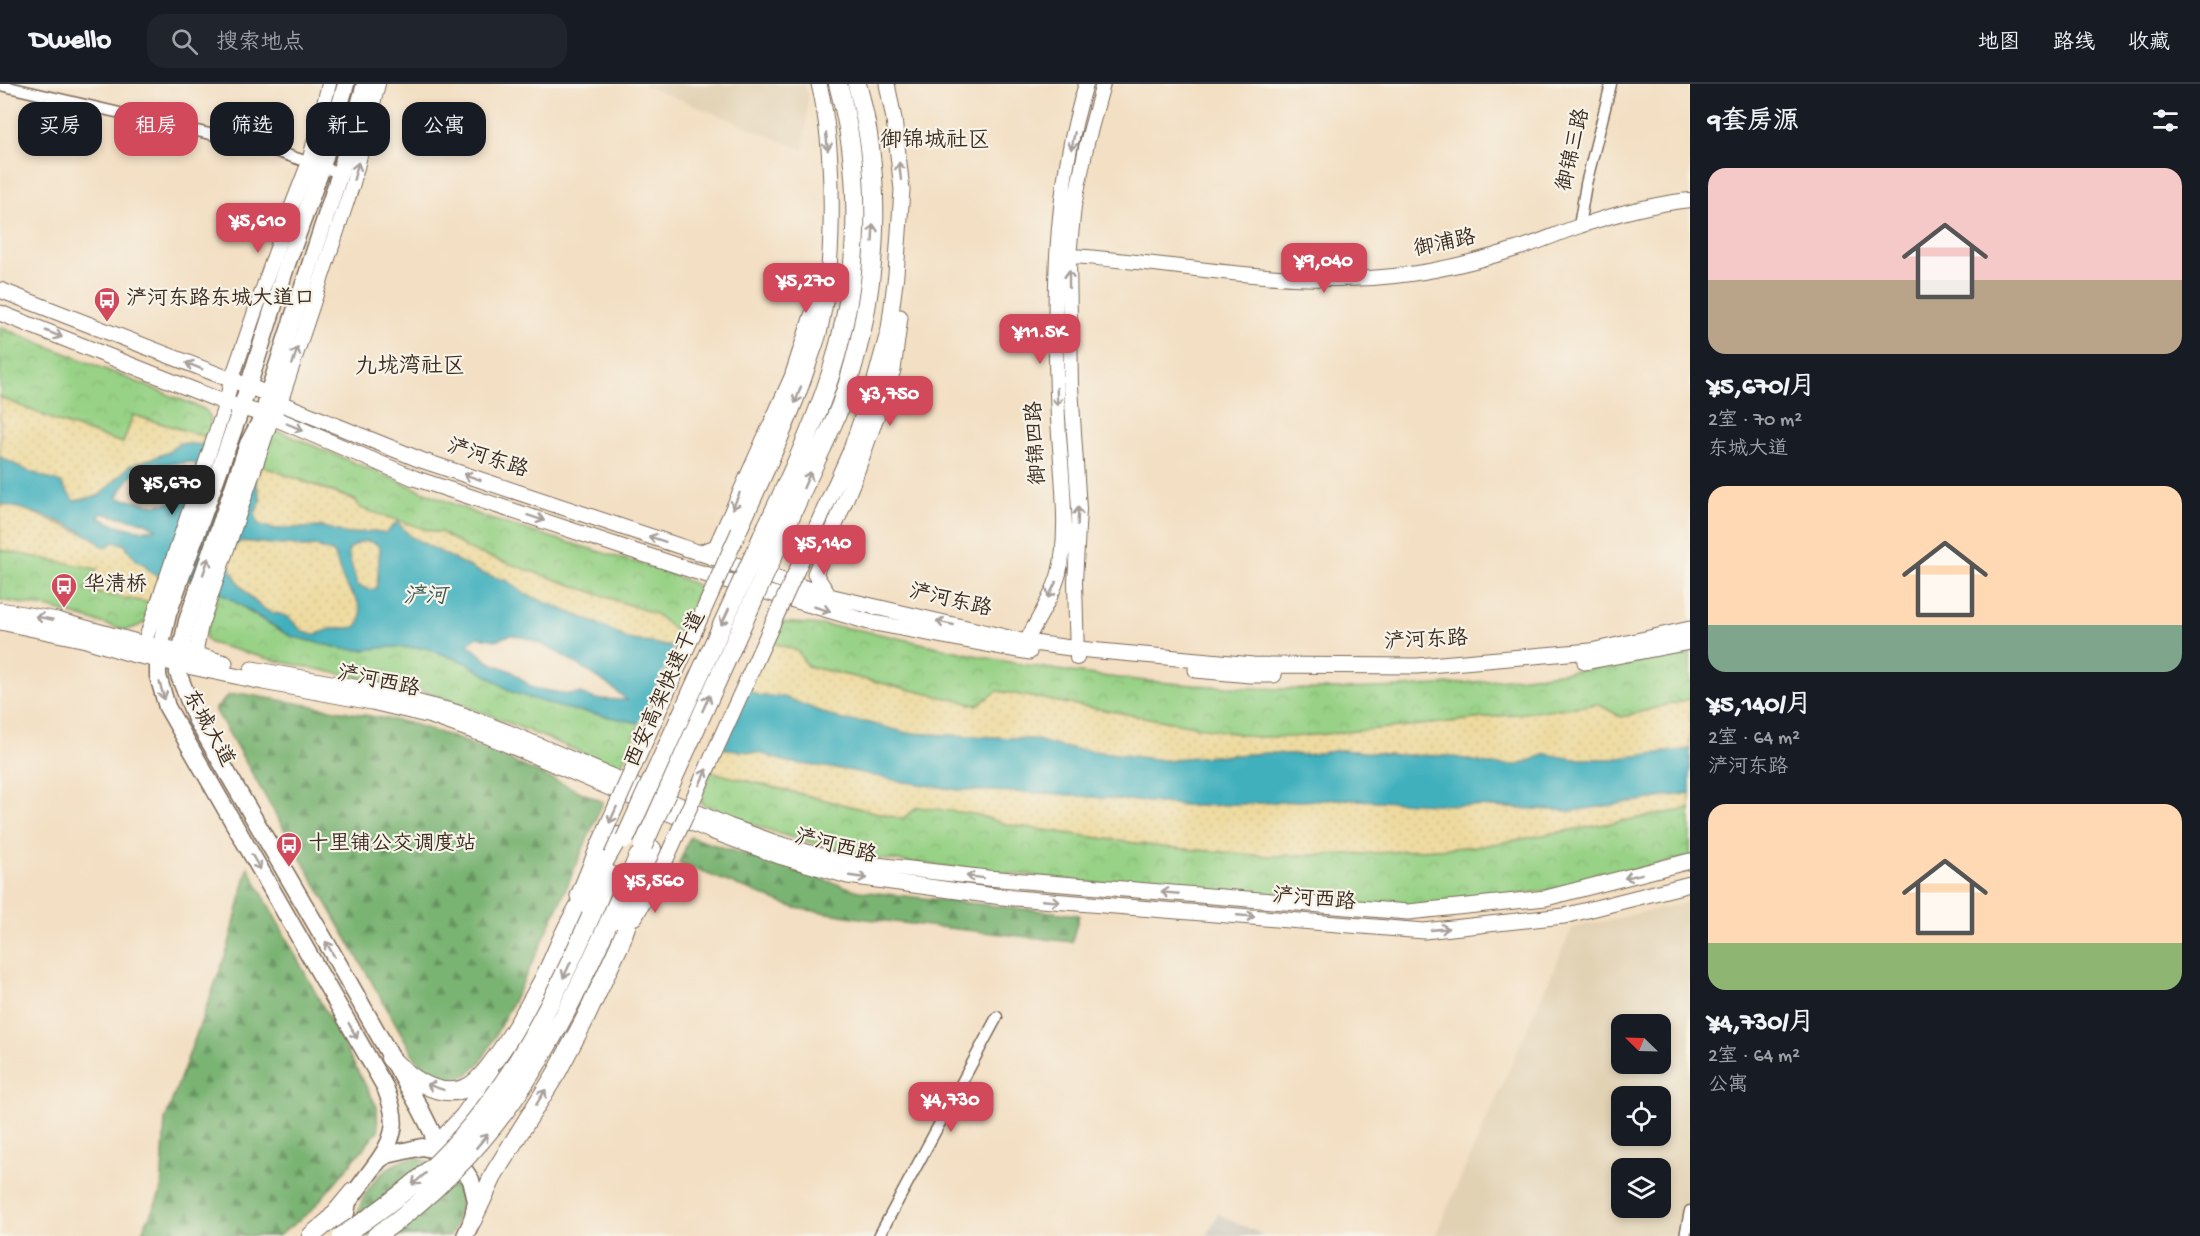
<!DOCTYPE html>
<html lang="zh">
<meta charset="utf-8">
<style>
:root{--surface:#171b24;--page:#20242c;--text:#f1f3f6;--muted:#9ea1a6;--line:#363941;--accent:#d1495b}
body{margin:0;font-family:"Gochi Hand","LXGW WenKai TC",sans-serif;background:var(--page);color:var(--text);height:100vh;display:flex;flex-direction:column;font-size:22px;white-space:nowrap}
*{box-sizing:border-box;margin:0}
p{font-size:20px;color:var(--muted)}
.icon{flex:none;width:33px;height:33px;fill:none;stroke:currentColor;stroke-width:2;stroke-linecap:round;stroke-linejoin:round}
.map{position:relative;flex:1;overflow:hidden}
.panel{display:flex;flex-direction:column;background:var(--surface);width:510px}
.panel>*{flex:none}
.top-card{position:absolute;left:18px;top:18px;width:570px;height:54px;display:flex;gap:12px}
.needle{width:39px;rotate:293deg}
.buttons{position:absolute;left:1611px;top:930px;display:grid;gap:12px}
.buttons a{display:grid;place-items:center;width:60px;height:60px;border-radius:12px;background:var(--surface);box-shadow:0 3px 9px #0003;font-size:30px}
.price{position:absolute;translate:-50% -51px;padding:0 14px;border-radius:12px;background:var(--accent);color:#fff;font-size:20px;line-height:39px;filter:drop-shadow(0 2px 3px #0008)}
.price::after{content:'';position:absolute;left:50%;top:36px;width:18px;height:14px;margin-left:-9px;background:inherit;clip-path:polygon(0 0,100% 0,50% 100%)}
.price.on{background:#222;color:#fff}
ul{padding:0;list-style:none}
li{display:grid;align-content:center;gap:12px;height:318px;padding:0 18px}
li span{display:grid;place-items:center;height:186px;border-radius:18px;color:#555}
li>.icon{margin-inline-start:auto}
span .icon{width:108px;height:108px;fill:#fffc;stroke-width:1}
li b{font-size:26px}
h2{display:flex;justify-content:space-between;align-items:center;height:72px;padding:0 18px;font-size:26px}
.chip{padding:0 21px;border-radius:18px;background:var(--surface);box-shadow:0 3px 9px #0003;font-size:21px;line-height:54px}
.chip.on{background:var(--accent);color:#fff}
header{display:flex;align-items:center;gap:36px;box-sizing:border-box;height:84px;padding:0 30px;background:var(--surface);border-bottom:2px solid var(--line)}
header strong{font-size:28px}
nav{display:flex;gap:33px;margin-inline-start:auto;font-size:21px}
.search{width:420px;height:54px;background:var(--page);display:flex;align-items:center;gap:15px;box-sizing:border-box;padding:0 21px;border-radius:18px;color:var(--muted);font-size:22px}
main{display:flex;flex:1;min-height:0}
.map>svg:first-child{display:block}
.built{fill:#e2d2b4;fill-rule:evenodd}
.industrial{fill:#c9c3b8}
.forest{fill:url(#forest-firs);stroke:#5a6f48;stroke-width:1.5}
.sand{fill:url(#sand-dots);stroke:#94825e;stroke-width:1.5}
.park{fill:url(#park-crowns);stroke:#6a7e52;stroke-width:1.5}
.water{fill:#41b0bd;stroke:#3e6d6e;stroke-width:1.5;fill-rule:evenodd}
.pier{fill:#f3dfc3}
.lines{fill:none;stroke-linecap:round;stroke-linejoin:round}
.minor-casing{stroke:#7b6958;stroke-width:13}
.tertiary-casing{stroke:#7b6958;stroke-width:16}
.secondary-casing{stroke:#7b6958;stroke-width:17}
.primary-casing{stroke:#7b6958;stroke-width:19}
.trunk-casing{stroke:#7b6958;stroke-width:20}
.minor{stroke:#fff;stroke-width:10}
.tertiary{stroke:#fff;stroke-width:14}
.secondary{stroke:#fff;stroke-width:15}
.primary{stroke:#fff;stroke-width:16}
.trunk{stroke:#fff;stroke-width:18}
.secondary-bridge-casing{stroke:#7b6958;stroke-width:17;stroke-linecap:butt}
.trunk-bridge-casing{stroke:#7b6958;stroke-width:20;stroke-linecap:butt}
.secondary-bridge{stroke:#fff;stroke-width:15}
.trunk-bridge{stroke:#fff;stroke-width:18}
.oneway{stroke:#a79f9a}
.labels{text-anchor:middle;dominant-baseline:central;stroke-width:4.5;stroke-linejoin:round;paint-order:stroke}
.street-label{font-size:21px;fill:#3b2a1e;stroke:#f7f3e8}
.poi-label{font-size:21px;fill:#3b2a1e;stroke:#f7f3e8;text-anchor:start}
.neighbourhood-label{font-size:22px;fill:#3b2a1e;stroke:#f7f3e8}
.water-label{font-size:22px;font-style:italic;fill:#3d5956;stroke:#f7f3e8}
</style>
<header>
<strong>Dwello</strong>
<div class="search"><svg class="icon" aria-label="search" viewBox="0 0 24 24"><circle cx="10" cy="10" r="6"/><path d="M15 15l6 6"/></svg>搜索地点</div>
<nav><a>地图</a><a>路线</a><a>收藏</a></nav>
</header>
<main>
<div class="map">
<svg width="1690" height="1152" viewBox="0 0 1690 1152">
<defs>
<pattern id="forest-firs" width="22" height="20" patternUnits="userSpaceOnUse" patternTransform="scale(1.5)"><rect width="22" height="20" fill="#7ab473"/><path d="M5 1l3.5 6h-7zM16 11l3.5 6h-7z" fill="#65935e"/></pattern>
<pattern id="sand-dots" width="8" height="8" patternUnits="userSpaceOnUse" patternTransform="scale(1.5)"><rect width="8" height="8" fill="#eeda9e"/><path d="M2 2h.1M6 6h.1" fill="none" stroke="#cdbb88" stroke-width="1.8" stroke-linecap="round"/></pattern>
<pattern id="park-crowns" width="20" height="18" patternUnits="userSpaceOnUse" patternTransform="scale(1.5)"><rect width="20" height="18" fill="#98d286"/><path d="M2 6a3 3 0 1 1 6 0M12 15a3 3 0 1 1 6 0" fill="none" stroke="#84b473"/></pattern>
</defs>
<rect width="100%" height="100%" fill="#f7f3e8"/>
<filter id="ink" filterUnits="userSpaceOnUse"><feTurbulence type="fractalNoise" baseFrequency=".0167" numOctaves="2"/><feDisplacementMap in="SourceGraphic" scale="12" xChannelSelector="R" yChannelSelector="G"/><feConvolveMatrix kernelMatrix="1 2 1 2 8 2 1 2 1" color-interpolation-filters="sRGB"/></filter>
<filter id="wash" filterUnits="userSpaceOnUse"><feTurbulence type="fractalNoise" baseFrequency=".008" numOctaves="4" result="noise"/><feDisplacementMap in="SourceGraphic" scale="24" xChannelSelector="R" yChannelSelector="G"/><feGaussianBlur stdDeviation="1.35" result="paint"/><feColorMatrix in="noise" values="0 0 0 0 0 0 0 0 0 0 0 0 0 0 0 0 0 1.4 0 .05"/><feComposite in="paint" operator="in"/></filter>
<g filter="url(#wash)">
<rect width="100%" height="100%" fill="#f3dfc3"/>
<!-- built -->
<path class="built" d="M642,0H804L808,13L804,66Z
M1690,818V1152H1435L1572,844ZM1622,940H1660V980H1622ZM1622,1012H1660V1052H1622ZM1622,1084H1660V1124H1622Z"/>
<!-- industrial -->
<path class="industrial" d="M1218,1130L1265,1152H1206Z"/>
<!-- forest -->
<path class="forest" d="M244,610L410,639L458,655L505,674L603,718C571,793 540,869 501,940C493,955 485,976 472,987C454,1002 428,992 416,975L215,625L229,611Z
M690,753L859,807L1079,831L1072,858L867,835L795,824L679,779Z
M248,783L377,1023L378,1047L311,1127L278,1152H140L161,1108L165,1036L228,864Z
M418,1074C465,1090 470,1108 450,1152H359C348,1120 384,1073 418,1074Z"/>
<!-- sand -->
<path class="sand" d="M0,312L59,338L123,359L133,331L207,353L204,361L180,359L167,369L130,382L99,412L74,417L61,399L26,386L0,373Z
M262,382L356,417L360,424L434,448H441L470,466L656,530L679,550L674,563L627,555L605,543L525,510L507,497L481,489L411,453L397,439L386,449L373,447L348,450L323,443L273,445L258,440L255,429L261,417L256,398Z
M0,420L19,423L96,455L124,460C132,471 135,473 145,481C151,486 151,489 160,492L151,519L85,507L96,486L0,466Z
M241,457L282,461L290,459L302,463L316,462L334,469C338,477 339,487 343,495C348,508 362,516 361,532C360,549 346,543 336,544C327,545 318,552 309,550C299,548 295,538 287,533C281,529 272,530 266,526C247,514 232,491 224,471Z
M367,457L375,459L380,463L377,505L369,506L357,501L348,469L349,465L360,458Z
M769,557L798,567L807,582L977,621L998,607L1256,653L1441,639L1598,620L1621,633L1690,615V665L1612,675H1574L1546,671L1519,682L1492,681L1450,672L1398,671L1341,666L1306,671L1270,669L1183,674L1170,677L1061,663L1033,655L907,649L865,638L842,636L784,613L759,612L748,606Z
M722,664L763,670L787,678L848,686L958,706L1047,709L1196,722L1339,715L1443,719L1520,725L1690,709V725L1482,762L1360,770L1267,772L1162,763L1009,741L974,730L902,735L711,688Z"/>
<!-- park -->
<path class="park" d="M0,243L204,325C214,333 211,342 207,353L133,331L123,359L59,338L2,314L0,312Z
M278,347L487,434L664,487L697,501L699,505L679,550L656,530L470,466L441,448H434L360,424L356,416L262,382L272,350Z
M0,466L97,485L85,507L151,519L148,526L152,527C147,540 138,543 125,546L51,524L0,516Z
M219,508L235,516L250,529L290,552L344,565L363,566L388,563L426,564L469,580L512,608L559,623L640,639L620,684L482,628L423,607L273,576L210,559L206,555V548Z
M777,538C805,540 833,541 860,546C912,556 962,570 1014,579C1043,584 1072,588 1101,592C1298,617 1496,605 1690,568V615L1621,633L1598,620L1441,639L1293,653H1256L998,607L977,621L807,582L798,567L769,557Z
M711,688L902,735L918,723L974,730L1009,741L1162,763L1267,772L1360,770L1482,762L1690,725V773L1545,807L1356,828L871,774L790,753L742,737L702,720L701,711Z"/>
<!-- water -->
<path class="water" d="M180,359L204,361L256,398L261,417L255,429L258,440L273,445L323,443L348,450L373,447L386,449L397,438L411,453L481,489L507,497L525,510L605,543L627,555L674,563L759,612L784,613L842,636L865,638L907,649L1033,655L1061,663L1170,677L1183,674L1270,669L1306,671L1341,666L1398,671L1450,672L1492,681H1519L1546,670L1574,675H1612L1690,665V709L1573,727L1339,715L1196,722L1047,709L958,706L899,697L848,686L787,678L763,670L722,664L640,639L559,623L512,608L469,580L426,564L388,563L363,566L344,565L290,552L219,508L180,492H160L151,489L144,480L138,478L124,460L113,458L108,462H102C85,443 25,424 0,420V373L26,386L61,399L74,417L99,412L130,382L167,369ZM190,378L203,383L198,395L187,411L174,418L156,421L117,414C136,374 152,383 190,378ZM101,429L144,438L156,445C137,449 116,442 99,434ZM241,457L282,461L290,460L302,463L316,462L334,469C338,477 339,487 343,495C348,508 362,516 361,532C360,549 346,543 336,544C327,545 318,552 309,550C299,548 295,538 288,533C281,529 272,530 266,526C247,515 232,491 224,471ZM367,457L375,459L380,464L377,504L369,506L357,501L348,469L349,465L360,458ZM510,551C540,552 604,596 627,616L595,615L580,609L567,610L533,604L511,587L489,578L468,560L478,553L496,556Z"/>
<!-- pier -->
<path class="pier" d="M675,560L701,571L749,603L721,667L703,664L638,642L663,587L671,591L664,585Z"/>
</g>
<g filter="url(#ink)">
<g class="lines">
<!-- minor casing -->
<g class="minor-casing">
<path id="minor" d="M0,1L257,61L340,89
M1579,142L1586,100L1611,0
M879,1152L997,933
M1685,1152L1690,1127"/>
</g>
<!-- tertiary casing -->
<g class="tertiary-casing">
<path id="tertiary" d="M1057,171C1174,177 1292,207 1410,190C1446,185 1481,176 1516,165C1538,159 1558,149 1580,142C1615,130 1653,120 1690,116
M144,560L226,319L231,297L288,132L309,78L329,0
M1022,567C1033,541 1052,516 1059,489C1070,447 1060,378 1058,334C1053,222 1052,109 1086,0
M195,571L201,541L272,333L280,319L353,99L378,0
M1077,574L1075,498L1079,425L1071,303L1069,172L1074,122L1087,59L1103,0"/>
</g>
<!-- secondary casing -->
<g class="secondary-casing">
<path id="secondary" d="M0,206L268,310L280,319L421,376L829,512L1026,558L1078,565L1253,581L1417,582L1591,567L1690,545
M0,229L226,319L272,333L414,394L691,486L869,538L1029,568
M815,446L850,368L875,296L889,245L896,190L902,106L894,35L887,0
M739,447C764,392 790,337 809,279C813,266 819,253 821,240C835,176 835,63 819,0
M698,469L716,463L792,293L818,213
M829,512L815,490L854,395L893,286L900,233
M0,526L57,536L144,560L182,567L225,579
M0,538L86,556L135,571L263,598L372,618L431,632L490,653L711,747L779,772L848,792L1002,813L1424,847L1564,832L1690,800
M1585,578L1690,558
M252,585L365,605L455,628L507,648L729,742L779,760L834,776L987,794L1408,828L1546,814L1690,777
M1196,586L1250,591H1274
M578,812L597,765
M635,833L662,784"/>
</g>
<!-- primary casing -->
<g class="primary-casing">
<path id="primary" d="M346,0L322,83L287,180L242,322L168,530L158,574V592L167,623L385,1003C397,1033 398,1049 379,1076
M365,0L340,89L268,310L264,330L248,360L187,537L178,580V589L196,635L333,870L421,1026L433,1050L434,1065
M347,1152L344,1139L348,1118L379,1076L387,1071L422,1063L440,1067L463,1084L471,1096L476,1117L472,1137L465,1152"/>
</g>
<!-- trunk casing -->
<g class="trunk-casing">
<path id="trunk" d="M767,442C788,398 809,353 825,307C859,210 866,100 838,0
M783,450C796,420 809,391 823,362C829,348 836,334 841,320C877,218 886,104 857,0
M591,832L609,790
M608,840L638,773
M390,974C408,992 438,1016 466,1004C488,996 530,921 542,898C552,879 559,859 569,840C585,810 602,782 619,752
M434,1065L464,1032L492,993
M472,1137L495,1088L557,988L585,935L620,860L652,765
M311,1152L329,1137L353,1108"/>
</g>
<!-- minor -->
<use href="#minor" class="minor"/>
<!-- tertiary -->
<use href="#tertiary" class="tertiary"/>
<!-- secondary -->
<use href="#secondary" class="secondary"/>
<!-- primary -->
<use href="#primary" class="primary"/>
<!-- trunk -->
<use href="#trunk" class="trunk"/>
<!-- secondary-bridge casing -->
<g class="secondary-bridge-casing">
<path id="secondary-bridge" d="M597,765L739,447
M662,784L815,446"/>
</g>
<!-- trunk-bridge casing -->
<g class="trunk-bridge-casing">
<path id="trunk-bridge" d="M625,755L767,442
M643,762L783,450
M342,1152C370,1134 397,1114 423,1092C502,1021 549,928 591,832
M376,1152C495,1069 550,969 608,840"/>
</g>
<!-- secondary-bridge -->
<use href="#secondary-bridge" class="secondary-bridge"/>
<!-- trunk-bridge -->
<use href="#trunk-bridge" class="trunk-bridge"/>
</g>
<!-- one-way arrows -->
<defs><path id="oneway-shaft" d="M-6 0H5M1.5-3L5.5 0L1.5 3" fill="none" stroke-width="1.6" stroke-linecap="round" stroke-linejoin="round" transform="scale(1.5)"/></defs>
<g class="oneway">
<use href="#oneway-shaft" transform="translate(1073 57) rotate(101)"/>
<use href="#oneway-shaft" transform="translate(827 58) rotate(84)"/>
<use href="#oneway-shaft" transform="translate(356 87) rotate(-75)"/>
<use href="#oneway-shaft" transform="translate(900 87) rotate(-96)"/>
<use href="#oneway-shaft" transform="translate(873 149) rotate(-87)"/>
<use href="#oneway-shaft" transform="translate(1069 195) rotate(-90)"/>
<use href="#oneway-shaft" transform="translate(54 250) rotate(22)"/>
<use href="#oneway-shaft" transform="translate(295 272) rotate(-72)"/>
<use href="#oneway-shaft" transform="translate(194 282) rotate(-158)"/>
<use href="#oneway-shaft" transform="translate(798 311) rotate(109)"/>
<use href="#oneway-shaft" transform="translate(1057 313) rotate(88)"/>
<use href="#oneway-shaft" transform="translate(295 343) rotate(23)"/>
<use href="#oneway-shaft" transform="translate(472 393) rotate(-162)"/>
<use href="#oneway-shaft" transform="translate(807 396) rotate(-66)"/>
<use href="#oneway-shaft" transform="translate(736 417) rotate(114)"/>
<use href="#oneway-shaft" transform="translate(1078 432) rotate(-88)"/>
<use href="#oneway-shaft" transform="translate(536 434) rotate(18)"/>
<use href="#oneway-shaft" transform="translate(657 455) rotate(-162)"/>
<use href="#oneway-shaft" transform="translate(206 482) rotate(-71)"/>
<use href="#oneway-shaft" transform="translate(1052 506) rotate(116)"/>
<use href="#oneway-shaft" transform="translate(822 525) rotate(16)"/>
<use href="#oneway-shaft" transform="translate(725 533) rotate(115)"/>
<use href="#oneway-shaft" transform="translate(44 534) rotate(-169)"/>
<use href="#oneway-shaft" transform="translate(945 539) rotate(-167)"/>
<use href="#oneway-shaft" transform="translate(162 607) rotate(74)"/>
<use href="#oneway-shaft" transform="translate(706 619) rotate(-66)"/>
<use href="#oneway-shaft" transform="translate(703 693) rotate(-66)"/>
<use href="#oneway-shaft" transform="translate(613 731) rotate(114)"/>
<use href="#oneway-shaft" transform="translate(256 778) rotate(60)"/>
<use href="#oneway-shaft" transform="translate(1633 792) rotate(166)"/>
<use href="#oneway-shaft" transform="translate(858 793) rotate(8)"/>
<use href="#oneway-shaft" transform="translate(975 793) rotate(-173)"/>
<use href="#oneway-shaft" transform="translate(1170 809) rotate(-175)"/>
<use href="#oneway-shaft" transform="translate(1051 817) rotate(5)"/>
<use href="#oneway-shaft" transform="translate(1246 832) rotate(5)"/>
<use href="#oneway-shaft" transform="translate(1440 845) rotate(-6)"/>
<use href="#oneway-shaft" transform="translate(330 865) rotate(-120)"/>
<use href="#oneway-shaft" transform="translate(567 886) rotate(115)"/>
<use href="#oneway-shaft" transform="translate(353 947) rotate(61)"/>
<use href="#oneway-shaft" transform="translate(435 1003) rotate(-162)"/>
<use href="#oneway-shaft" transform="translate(541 1013) rotate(-58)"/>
<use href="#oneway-shaft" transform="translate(482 1057) rotate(-50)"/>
<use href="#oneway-shaft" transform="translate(419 1095) rotate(139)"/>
</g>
</g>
<!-- icons -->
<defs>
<g id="bus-pin" transform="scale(1.35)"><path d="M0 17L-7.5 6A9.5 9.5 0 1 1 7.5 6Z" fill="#d1495b" stroke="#f7f3e8"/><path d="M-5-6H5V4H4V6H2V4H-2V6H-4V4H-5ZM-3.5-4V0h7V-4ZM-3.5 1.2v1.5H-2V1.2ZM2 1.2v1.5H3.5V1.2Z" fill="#fff"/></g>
</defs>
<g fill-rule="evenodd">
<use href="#bus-pin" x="107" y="216"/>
<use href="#bus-pin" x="64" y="502"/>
<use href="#bus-pin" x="289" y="761"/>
</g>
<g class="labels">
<!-- street labels -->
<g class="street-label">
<text transform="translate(1575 66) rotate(-77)">御锦三路</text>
<text transform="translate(1445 161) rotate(-12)">御浦路</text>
<text transform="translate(1038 359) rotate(-93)">御锦四路</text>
<text transform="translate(487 376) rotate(18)">浐河东路</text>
<text transform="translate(950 518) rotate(13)">浐河东路</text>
<text transform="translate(1426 558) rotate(-3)">浐河东路</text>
<text transform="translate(378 599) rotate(12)">浐河西路</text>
<text transform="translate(667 606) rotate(-66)">西安高架快速干道</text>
<text transform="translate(207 645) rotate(61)">东城大道</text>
<text transform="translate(835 764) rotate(14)">浐河西路</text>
<text transform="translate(1314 817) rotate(5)">浐河西路</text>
</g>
<!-- poi labels -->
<g class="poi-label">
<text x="126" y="216">浐河东路东城大道口</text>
<text x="84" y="502">华清桥</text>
<text x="308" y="761">十里铺公交调度站</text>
</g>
<!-- neighbourhood labels -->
<g class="neighbourhood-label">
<text x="935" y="58">御锦城社区</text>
<text x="410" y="284">九垅湾社区</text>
</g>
<!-- water labels -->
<g class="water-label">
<text x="425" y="514">浐河</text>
</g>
</g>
</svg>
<div class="buttons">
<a><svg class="needle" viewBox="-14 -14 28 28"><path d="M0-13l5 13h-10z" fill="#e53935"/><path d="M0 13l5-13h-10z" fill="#9ea1a6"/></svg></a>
<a><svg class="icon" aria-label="locate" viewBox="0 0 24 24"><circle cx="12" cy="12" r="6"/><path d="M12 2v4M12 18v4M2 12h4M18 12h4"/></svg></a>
<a><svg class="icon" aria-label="layers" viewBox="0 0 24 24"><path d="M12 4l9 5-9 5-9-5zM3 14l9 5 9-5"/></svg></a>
</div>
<b class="price" style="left:258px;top:170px">¥5,610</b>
<b class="price" style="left:1324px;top:210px">¥9,040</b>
<b class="price" style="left:806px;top:230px">¥5,270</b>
<b class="price" style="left:1040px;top:281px">¥11.5K</b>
<b class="price" style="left:890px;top:343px">¥3,750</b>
<b class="price on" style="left:172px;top:432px">¥5,670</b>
<b class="price" style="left:824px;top:492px">¥5,140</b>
<b class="price" style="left:655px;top:830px">¥5,560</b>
<b class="price" style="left:951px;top:1049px">¥4,730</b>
<div class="top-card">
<a class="chip">买房</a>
<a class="chip on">租房</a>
<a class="chip">筛选</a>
<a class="chip">新上</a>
<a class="chip">公寓</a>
</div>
</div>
<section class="panel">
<h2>9套房源<svg class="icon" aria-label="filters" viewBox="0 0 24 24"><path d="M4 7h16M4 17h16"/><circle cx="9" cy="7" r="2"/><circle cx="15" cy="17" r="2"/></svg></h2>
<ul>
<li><span style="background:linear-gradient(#f6c9c9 60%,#b9a48a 0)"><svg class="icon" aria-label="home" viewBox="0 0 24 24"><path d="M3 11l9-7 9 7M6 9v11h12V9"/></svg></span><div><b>¥5,670/月</b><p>2室 · 70 m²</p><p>东城大道</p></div></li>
<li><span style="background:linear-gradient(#ffd9b3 75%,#7fa58c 0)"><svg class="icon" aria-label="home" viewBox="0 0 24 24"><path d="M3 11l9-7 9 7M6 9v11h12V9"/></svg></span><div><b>¥5,140/月</b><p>2室 · 64 m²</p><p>浐河东路</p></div></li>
<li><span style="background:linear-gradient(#ffd9b3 75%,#8fb573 0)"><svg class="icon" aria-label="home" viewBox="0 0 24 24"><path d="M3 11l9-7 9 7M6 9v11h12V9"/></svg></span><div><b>¥4,730/月</b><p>2室 · 64 m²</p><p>公寓</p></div></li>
</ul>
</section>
</main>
